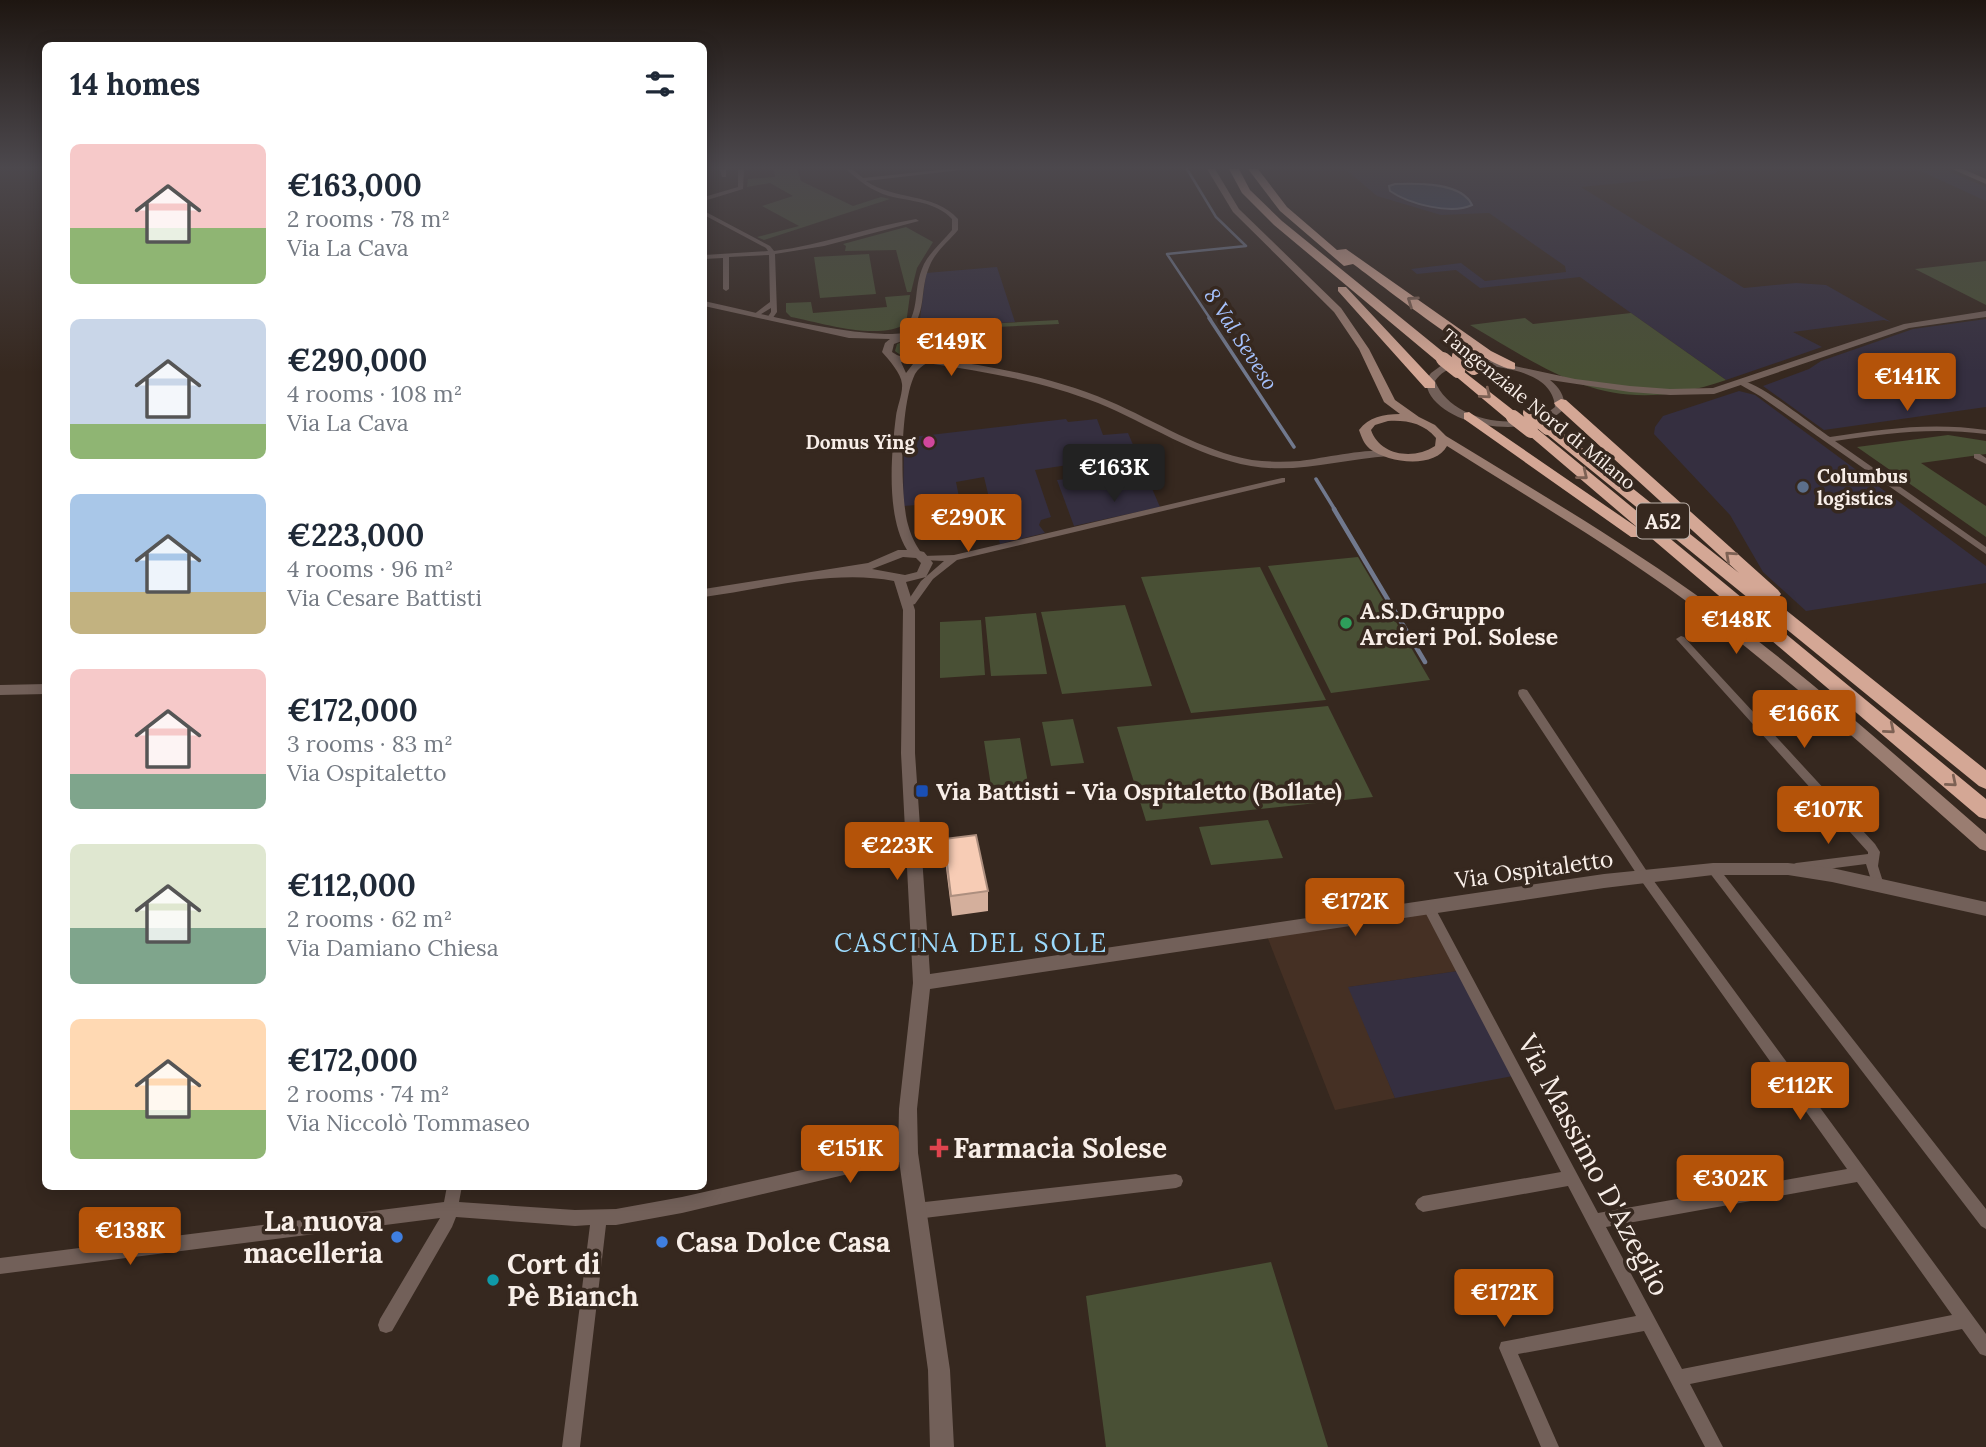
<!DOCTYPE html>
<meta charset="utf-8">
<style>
:root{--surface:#fff;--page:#f6f6f7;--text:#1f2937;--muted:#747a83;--accent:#b45309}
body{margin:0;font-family:Lora,serif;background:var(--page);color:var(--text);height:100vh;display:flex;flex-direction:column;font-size:26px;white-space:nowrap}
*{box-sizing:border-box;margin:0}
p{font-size:23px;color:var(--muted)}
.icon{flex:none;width:38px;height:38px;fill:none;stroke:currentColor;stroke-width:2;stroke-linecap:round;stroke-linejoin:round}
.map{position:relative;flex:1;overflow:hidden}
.drawer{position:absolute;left:42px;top:42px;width:665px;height:1148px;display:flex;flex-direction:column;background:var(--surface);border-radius:10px;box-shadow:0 4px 18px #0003}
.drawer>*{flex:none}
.price{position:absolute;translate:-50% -60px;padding:0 16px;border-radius:7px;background:var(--accent);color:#fff;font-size:23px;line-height:46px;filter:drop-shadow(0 2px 4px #0008)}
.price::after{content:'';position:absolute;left:50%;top:42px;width:21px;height:16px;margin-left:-10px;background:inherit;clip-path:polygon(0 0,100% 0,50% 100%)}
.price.current{background:#222;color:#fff}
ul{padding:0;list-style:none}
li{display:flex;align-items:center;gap:21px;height:175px;padding:0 28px}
li span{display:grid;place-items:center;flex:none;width:196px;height:140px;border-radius:10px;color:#555}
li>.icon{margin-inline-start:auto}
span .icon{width:84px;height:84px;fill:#fffc;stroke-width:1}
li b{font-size:30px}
h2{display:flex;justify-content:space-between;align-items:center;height:84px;padding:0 28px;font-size:30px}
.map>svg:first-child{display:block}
.built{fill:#453024}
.industrial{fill:#352f40}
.green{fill:#495035}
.water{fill:#374767;stroke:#71798e;stroke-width:2}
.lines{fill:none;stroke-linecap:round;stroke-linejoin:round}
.stream-far2{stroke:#71798e;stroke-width:2.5}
.stream-far1{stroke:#71798e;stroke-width:3.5}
.stream{stroke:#71798e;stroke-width:4.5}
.minor{fill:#726059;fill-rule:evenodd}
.tertiary{fill:#726059;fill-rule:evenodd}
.secondary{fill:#9a7d71;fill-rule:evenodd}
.motorway{fill:#d4a795;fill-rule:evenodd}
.motorway-bridge{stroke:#d4a795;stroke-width:14}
.wall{fill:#d4af9c}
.building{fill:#f7ccb5;stroke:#ad8f7f;stroke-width:2}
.oneway{stroke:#7d6154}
.hotel-dot{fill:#d1479c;stroke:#36281f;stroke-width:2.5}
.service-dot{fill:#5c6f8a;stroke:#36281f;stroke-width:2.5}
.leisure-dot{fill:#2e9e5b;stroke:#36281f;stroke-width:2.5}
.transit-dot{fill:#1a4fb4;stroke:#36281f;stroke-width:2.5}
.health-dot{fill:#e0444e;stroke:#36281f;stroke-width:2.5}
.shop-dot{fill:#3f7fe0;stroke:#36281f;stroke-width:2.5}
.culture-dot{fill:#0f9aa8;stroke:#36281f;stroke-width:2.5}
.labels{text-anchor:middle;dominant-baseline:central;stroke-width:7;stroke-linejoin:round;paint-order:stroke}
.far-street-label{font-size:19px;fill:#f8eee8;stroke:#36281f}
.far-poi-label{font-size:19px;font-weight:bold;fill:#f8eee8;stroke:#36281f;text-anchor:end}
.far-water-label{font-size:21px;font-style:italic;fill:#a5c1fc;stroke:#36281f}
.shield{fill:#36281f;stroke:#beb3ac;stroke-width:2}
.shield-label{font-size:21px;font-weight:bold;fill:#f8eee8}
.poi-label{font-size:23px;font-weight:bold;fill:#f8eee8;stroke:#36281f;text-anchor:start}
.street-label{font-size:23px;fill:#f8eee8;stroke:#36281f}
.quarter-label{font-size:26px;letter-spacing:2px;fill:#9cdafd;stroke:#36281f}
.near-poi-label{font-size:28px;font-weight:bold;fill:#f8eee8;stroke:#36281f;text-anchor:start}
.near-street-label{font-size:28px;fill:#f8eee8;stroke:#36281f}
</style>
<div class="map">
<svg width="1986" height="1447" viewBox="0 0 1986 1447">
<rect width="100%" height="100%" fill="#36281f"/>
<!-- built -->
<path class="built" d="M1427,911L1458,971L1349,987L1395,1098L1335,1110L1267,936Z"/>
<!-- industrial -->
<path class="industrial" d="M1345,169H1742H1718L1715,174L1581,187L1744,288L1796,283L1826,285L1891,322L1884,320L1793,332L1822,347L1726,380L1580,277L1480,288L1456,270L1417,274L1411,269L1461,263L1485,281L1566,272L1565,266L1489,213L1441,215L1377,196Z
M1916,169H1943L1986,187V201Z
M997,267L1015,322L923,327L920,319L926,273Z
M1986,319V407L1824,430L1763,386L1809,369L1821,361L1913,329Z
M1739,391L1755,395L1986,566V583L1806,611L1763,572L1730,515L1654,434L1655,427L1663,416Z
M1066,419L1068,422L1097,419L1103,435L1128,433L1160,507L1074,526L1057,480L1086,477L1081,463L1035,470L1051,517L1041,520L1039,525L1045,533L1000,544L984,477L956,482L960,502L903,506L904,438Z
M1458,971L1513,1076L1395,1098L1348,987Z"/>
<!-- green -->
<path class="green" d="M774,169H797L801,181L853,206L881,197L890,199L764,240L757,237L799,226L762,206L793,196L770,183L747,187L748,179L775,177Z
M906,227L933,242L917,268L911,292H907L896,250L845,251L846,246L843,244Z
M869,254L876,294L820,298L814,257Z
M1986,261V305L1915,269Z
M910,295L906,324C877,341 822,323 791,317L786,312V303L811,302L813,313L887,307L885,297Z
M1631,313L1726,380C1615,418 1563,380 1470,325L1525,318L1533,324Z
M1058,320L1059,324L930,330L927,327Z
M914,338L927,339L936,344V351C924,360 907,361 895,351L897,344Z
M1948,435L1986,441V454L1921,463L1986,506V537L1857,447Z
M1358,557L1430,680L1331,693L1268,566Z
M1260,567L1326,700L1191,713L1141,577Z
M1125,605L1152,686L1062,694L1041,612Z
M1036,613L1047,674L991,676L985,617Z
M981,620L985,675L940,678V622Z
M1328,706L1373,797L1146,821L1117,727Z
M1073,719L1084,763L1051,766L1042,722Z
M1020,738L1028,783L991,786L984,741Z
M1268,820L1283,858L1211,865L1199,827Z
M1271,1262L1328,1447H1106L1086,1296Z"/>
<!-- water -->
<path class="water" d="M1395,184C1417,183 1462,182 1472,205C1451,215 1409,204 1390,191L1389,186Z"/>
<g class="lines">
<!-- stream-far2 -->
<path class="stream-far2" d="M1187,169L1216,217L1246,246L1167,254L1211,320"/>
<!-- stream-far1 -->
<path class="stream-far1" d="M1209,318L1294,447
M1316,479L1335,510"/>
<!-- stream -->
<path class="stream" d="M1334,509L1425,662"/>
<!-- minor -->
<path class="minor" d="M720,169H726V177H722Z
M738,169H744L743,189L704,201V197L738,187Z
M846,169H852L863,178L949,169H969L866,181C895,201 934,192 958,219V230C949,241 936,251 930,265C918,292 929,313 905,337L900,336C923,309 911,292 924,264C931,251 943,241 952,230V219C935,201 912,202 889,196C872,191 859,181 846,169Z
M704,211L770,246L774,251C823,245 868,227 916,219L919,221L824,246L775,254L777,312L772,319L770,320L767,318L771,312V308L758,316L753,315L770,302L769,255L729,257V289L726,291L723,289V258L704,259V255L768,251L766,248L704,215Z
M1739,380C1758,381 1812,425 1830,437C1884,429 1931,422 1986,430V434C1933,427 1887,433 1835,441L1986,547V554L1760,396L1739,384Z
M1974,454H1980L1986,458V464L1974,458Z
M1282,478H1285V482L957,560L933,579L915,604L912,605L907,602L921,581L944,561L922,560V556L954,555Z
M1681,636L1684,637L1875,844L1880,852L1878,866L1884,885L1882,889L1878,890L1874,889L1866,864L1796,873L1792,871L1790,868L1792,865L1796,863L1868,854V852L1678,641L1676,639Z
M1523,689L1527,690L1648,873L1986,1334V1356L1980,1354L1962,1329L1690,1384L1723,1447H1705L1644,1331L1518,1354L1559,1447H1541L1499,1348L1501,1342L1636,1316L1568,1186L1423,1212L1418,1209L1415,1204L1418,1199L1423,1196L1561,1172L1425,912L1423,908L1425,904L1429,903L1433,904L1598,1213L1847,1169L1640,879L1519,696L1518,693L1519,690ZM1857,1182L1952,1315L1682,1369L1606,1227Z
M1713,864L1717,866L1986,1209V1229L1981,1226L1709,872L1707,869L1709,866Z
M908,1146L913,1148L915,1153L913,1158L908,1160L682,1213L616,1225H606L580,1447H562L590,1225L575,1226L456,1217L452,1227L392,1331L386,1333L380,1331L378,1325L380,1319L440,1218L0,1274V1258L444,1202L447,1186H462L459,1202L575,1210L616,1209L682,1197Z
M1176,1174L1181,1176L1183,1181L1181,1186L1176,1188L916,1219L911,1216L908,1211L911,1206L916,1203Z"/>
<!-- tertiary -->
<path class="tertiary" d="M704,301C764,314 824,331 885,334C907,334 930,327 947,345L943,355L938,359C996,367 1055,378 1109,401C1156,421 1201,451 1252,460C1268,462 1284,462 1300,461C1319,459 1382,445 1394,453L1389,456C1343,459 1297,474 1251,466C1195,456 1149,424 1098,403C1043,381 985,372 927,363C922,366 918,369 915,374C900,405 900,487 907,521C910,533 914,542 920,551L924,552L933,563L926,577L906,582L915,610V753L930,974L1604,874L1713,863H1788L1832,868L1986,902V916L1832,882L1788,875H1713L1604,888L930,989L917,1109L918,1153L950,1370L954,1447H930L928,1370L898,1153L899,1109L913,983L901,753L903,610L894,581C834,569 763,589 704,597V589L868,563L898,550H907C886,516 891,455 896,416C897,407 903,393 902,384C901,373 889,360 882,352L885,343L890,339L849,338L704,306ZM910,338C920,337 929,338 937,346L934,353C920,360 905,361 892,352L894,344ZM901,362L913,364L906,373ZM903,557L916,558L921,563L917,572L905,575L872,569Z
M1986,311V317L1909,328L1714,394L1670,395L1630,392L1550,380C1560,388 1564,395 1565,408C1537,438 1455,431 1431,396C1428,392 1427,386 1425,381L1431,373L1442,365L1460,360L1482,359L1575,379L1630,386L1670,389L1713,388L1904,324ZM1482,365C1509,368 1553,374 1555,407C1522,434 1451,422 1435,381C1446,365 1464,365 1482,365Z
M46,684V694L0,695V685Z"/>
<!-- secondary -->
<path class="secondary" d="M1207,169H1215L1239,209L1341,308L1369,349L1395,400L1419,417L1435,425L1446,436C1536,491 1628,545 1713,607C1809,677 1897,757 1986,834V851L1980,849C1890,769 1800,688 1705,615C1623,553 1534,501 1447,446C1435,469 1388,463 1370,449C1364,444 1362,438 1359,430C1369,417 1383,414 1400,414L1384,402L1359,349L1334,312L1233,212ZM1388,421C1407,420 1423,423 1436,438L1435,446C1414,460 1380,456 1371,430L1375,425Z
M1952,169H1963L1986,179V184Z"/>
<!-- motorway -->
<path class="motorway" d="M1229,169H1239L1250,190L1282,221L1448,356V362H1438L1274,225L1242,193Z
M1248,169H1258L1287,207L1337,250L1346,249L1491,351L1515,363V369C1492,373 1378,282 1353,264L1344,266L1280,211Z
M1338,287H1346L1435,382V388H1425L1338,291Z
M1458,367L1518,414V420H1508L1453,374L1451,371Z
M1561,399L1566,400L1778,590L1781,594L1778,598L1772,599L1986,770V789L1979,786L1543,431V425H1553L1739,573L1556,406L1554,403Z
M1469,412L1638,528L1524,431L1526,428H1536L1986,799V819L1979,817L1644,532L1643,537H1631L1464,419V413Z"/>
<!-- motorway-bridge -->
<path class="motorway-bridge" d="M1459,356L1474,368
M1443,359L1458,371
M1530,413L1548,428
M1513,417L1531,431"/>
</g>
<!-- wall -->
<path class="wall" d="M944,839L988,891V911L952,916L945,860Z"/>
<!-- building -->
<path class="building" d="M976,835L988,891L951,896L944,839Z"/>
<!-- one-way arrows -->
<defs><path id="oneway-chevron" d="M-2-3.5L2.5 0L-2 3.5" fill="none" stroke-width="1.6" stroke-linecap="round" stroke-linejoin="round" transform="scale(1.75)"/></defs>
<g class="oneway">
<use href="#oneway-chevron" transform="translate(1412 301) rotate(-145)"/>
<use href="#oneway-chevron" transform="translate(1486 394) rotate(40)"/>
<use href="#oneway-chevron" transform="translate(1583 475) rotate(39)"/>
<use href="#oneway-chevron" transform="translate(1730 556) rotate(-138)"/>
<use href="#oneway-chevron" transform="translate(1890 729) rotate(40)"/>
<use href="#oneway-chevron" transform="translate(1952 782) rotate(40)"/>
</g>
<!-- sky -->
<linearGradient id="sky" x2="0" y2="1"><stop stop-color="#1e1611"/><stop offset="0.45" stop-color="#4c484d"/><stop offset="1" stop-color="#4c484d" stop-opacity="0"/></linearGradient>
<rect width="1986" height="372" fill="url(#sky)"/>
<!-- markers -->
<circle class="hotel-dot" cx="929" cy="442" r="7"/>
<circle class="service-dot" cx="1803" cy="487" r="7"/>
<circle class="leisure-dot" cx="1346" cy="623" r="7"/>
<rect class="transit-dot" x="915" y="784" width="14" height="14" rx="3.5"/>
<path class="health-dot" d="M935.5 1137.5h7v7h7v7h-7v7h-7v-7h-7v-7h7z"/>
<g class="shop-dot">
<circle cx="397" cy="1237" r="7"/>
<circle cx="662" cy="1242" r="7"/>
</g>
<circle class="culture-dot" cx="493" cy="1280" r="7"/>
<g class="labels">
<!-- far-street labels -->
<g class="far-street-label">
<text transform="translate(1539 409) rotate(39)">Tangenziale Nord di Milano</text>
</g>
<!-- far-poi labels -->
<g class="far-poi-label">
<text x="915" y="442">Domus Ying</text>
<text x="1817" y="476" text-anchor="start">Columbus<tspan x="1817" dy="22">logistics</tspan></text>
</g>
<!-- far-water labels -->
<g class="far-water-label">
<text transform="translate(1241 339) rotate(57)">8 Val Seveso</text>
</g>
<!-- shield labels -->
<rect class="shield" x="1637" y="503.5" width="52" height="35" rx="5"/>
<g class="shield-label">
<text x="1663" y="521">A52</text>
</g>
<!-- poi labels -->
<g class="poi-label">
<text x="1360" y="610">A.S.D.Gruppo<tspan x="1360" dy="26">Arcieri Pol. Solese</tspan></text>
<text x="936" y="791">Via Battisti - Via Ospitaletto (Bollate)</text>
</g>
<!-- street labels -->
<g class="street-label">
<text transform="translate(1534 869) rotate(-8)">Via Ospitaletto</text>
</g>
<!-- quarter labels -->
<g class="quarter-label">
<text x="971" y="942">CASCINA DEL SOLE</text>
</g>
<!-- near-poi labels -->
<g class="near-poi-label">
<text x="953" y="1148">Farmacia Solese</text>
<text x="383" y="1221" text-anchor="end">La nuova<tspan x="383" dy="32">macelleria</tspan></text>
<text x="676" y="1242">Casa Dolce Casa</text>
<text x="507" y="1264">Cort di<tspan x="507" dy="32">Pè Bianch</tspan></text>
</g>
<!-- near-street labels -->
<g class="near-street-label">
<text transform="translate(1594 1165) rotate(62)">Via Massimo D'Azeglio</text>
</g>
</g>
</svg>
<b class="price" style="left:951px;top:378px">€149K</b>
<b class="price" style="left:1907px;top:413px">€141K</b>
<b class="price current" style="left:1114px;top:504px">€163K</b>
<b class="price" style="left:968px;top:554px">€290K</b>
<b class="price" style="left:1736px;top:656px">€148K</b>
<b class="price" style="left:1804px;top:750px">€166K</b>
<b class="price" style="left:1828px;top:846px">€107K</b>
<b class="price" style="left:897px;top:882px">€223K</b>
<b class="price" style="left:1355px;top:938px">€172K</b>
<b class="price" style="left:1800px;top:1122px">€112K</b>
<b class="price" style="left:850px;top:1185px">€151K</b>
<b class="price" style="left:1730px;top:1215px">€302K</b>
<b class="price" style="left:130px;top:1267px">€138K</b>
<b class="price" style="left:1504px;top:1329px">€172K</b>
<section class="drawer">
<h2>14 homes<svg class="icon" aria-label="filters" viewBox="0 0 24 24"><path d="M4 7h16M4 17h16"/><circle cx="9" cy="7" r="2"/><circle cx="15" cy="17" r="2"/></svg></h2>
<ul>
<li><span style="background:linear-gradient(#f6c9c9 60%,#8fb573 0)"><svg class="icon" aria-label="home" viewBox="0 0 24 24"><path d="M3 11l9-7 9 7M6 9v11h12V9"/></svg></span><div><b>€163,000</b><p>2 rooms · 78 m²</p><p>Via La Cava</p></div></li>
<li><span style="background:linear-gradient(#c9d6e8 75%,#8fb573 0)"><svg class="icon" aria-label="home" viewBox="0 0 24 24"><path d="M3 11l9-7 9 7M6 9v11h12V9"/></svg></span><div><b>€290,000</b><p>4 rooms · 108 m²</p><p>Via La Cava</p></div></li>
<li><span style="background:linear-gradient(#a9c7e8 70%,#c2b280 0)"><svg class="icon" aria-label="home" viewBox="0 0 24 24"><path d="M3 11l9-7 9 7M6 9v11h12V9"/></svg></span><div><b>€223,000</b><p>4 rooms · 96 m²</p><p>Via Cesare Battisti</p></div></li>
<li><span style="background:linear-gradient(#f6c9c9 75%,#7fa58c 0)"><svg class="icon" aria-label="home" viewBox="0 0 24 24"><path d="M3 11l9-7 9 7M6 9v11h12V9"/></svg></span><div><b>€172,000</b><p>3 rooms · 83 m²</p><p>Via Ospitaletto</p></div></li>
<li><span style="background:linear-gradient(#dfe7d0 60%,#7fa58c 0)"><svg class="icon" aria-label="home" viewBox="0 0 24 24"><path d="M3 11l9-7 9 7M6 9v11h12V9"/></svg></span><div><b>€112,000</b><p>2 rooms · 62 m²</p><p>Via Damiano Chiesa</p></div></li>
<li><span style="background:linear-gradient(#ffd9b3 65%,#8fb573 0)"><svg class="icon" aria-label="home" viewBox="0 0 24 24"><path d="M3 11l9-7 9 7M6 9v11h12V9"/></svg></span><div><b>€172,000</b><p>2 rooms · 74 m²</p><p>Via Niccolò Tommaseo</p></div></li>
</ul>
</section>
</div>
